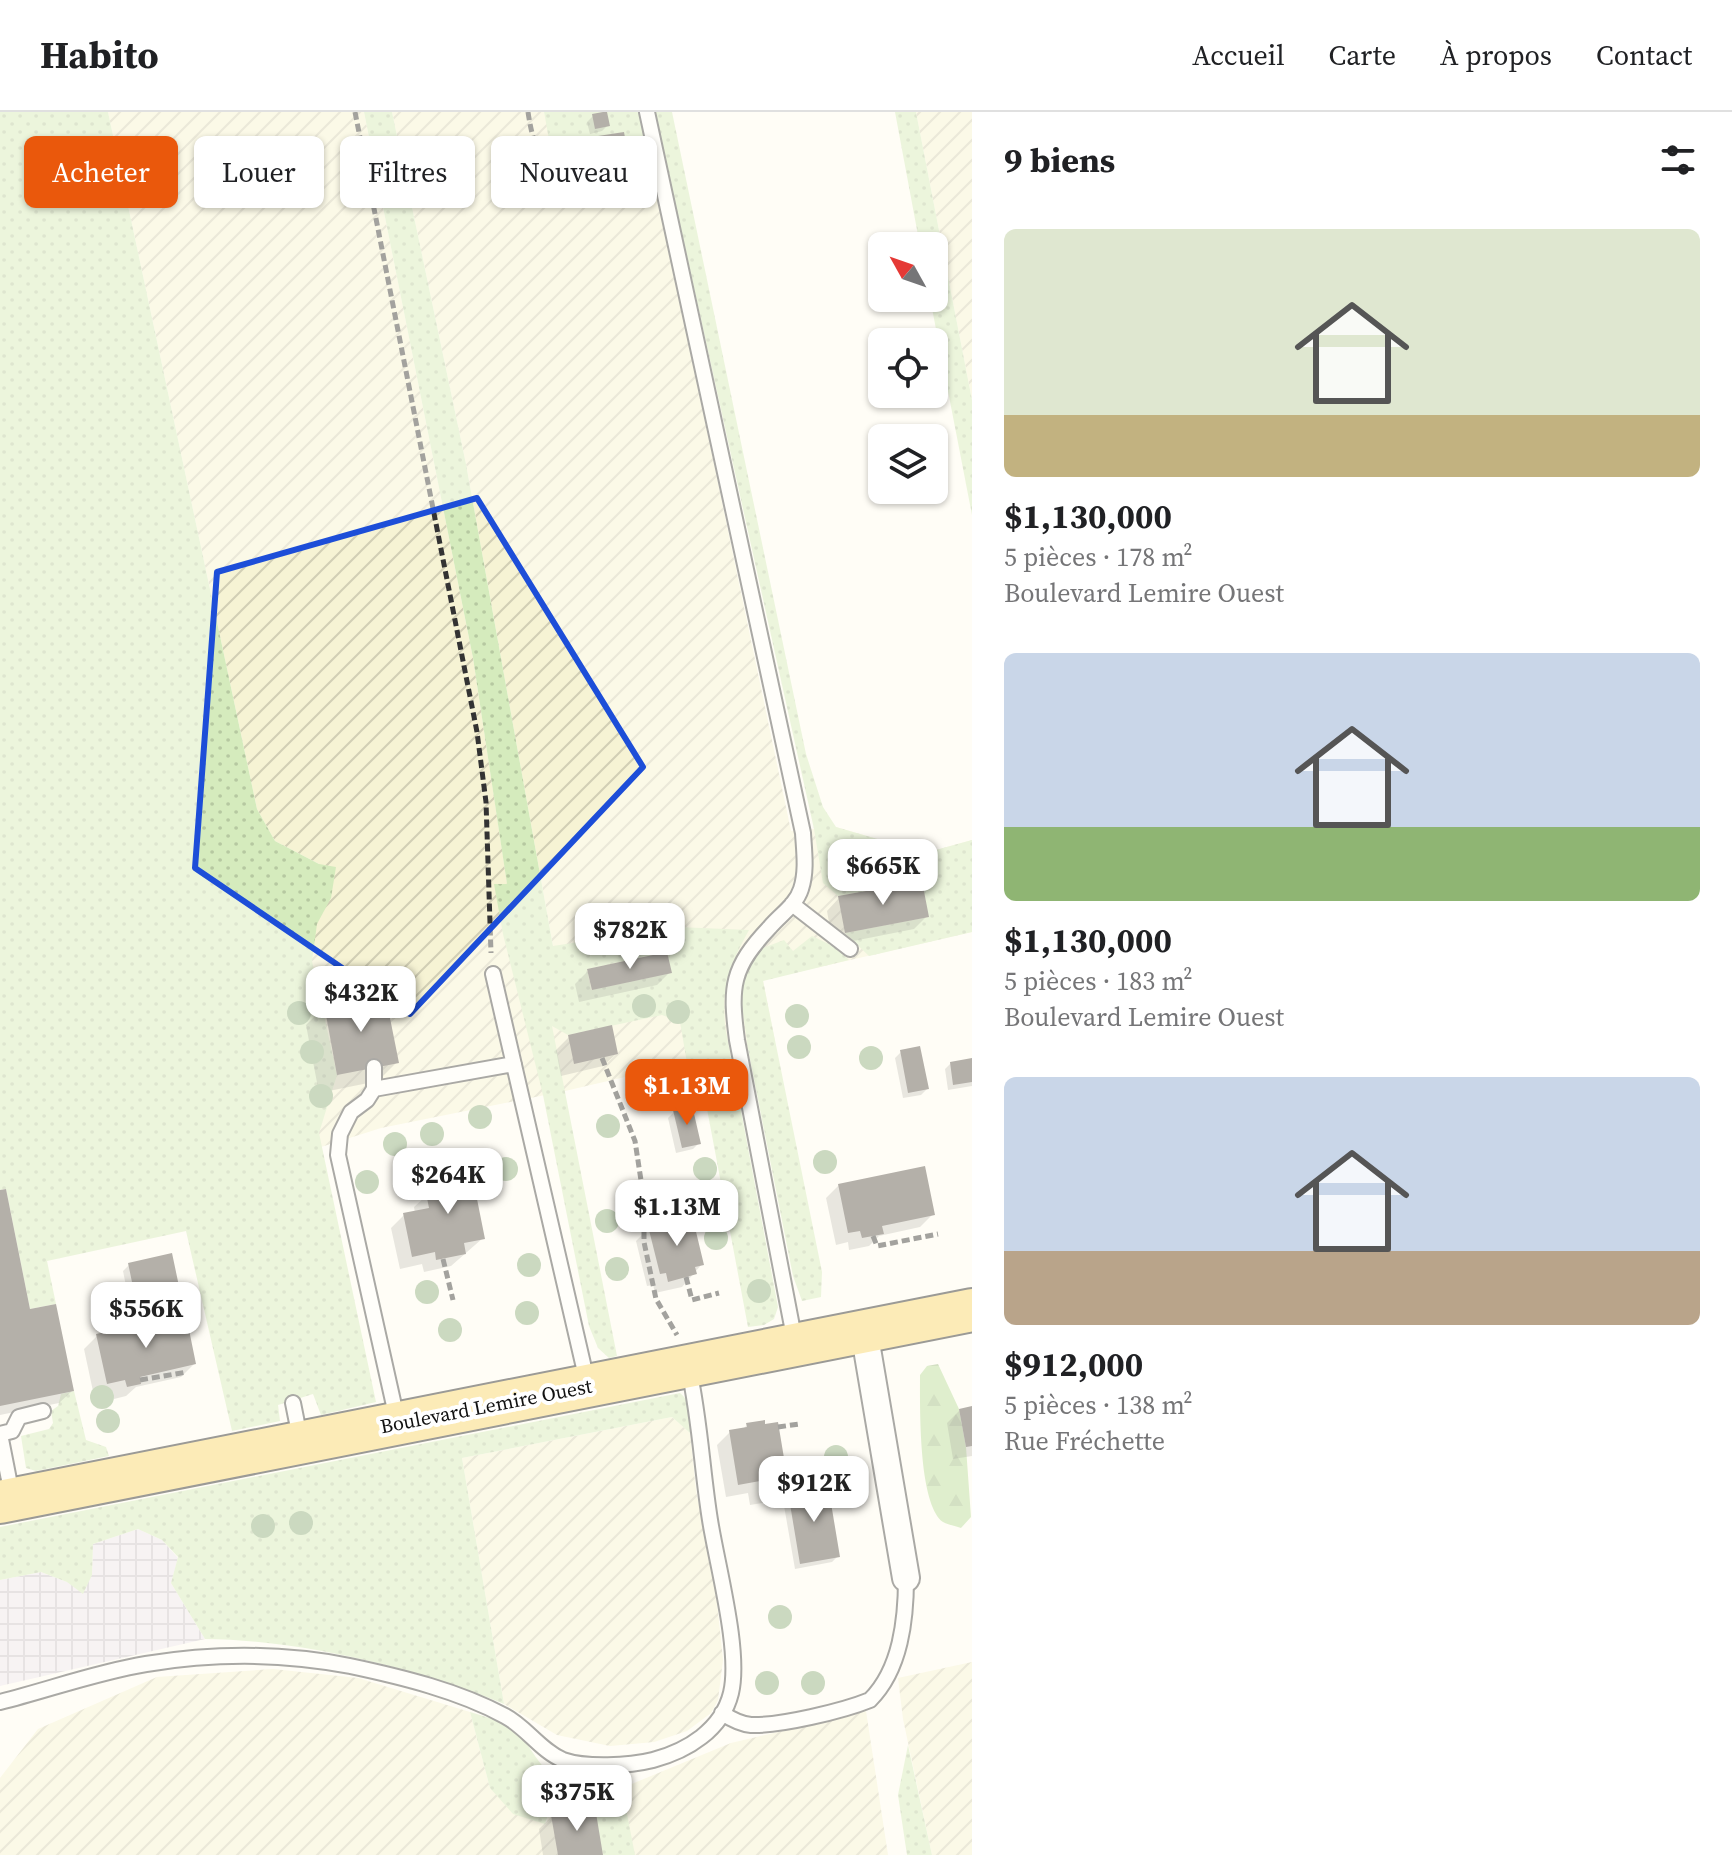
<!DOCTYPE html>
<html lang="fr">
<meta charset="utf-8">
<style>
:root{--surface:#fff;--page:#f2f2f2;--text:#202124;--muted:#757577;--line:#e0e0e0;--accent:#ea580c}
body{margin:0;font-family:"Source Serif 4",serif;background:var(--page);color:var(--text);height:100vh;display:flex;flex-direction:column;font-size:30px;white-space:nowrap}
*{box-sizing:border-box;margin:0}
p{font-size:26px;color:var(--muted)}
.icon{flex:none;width:44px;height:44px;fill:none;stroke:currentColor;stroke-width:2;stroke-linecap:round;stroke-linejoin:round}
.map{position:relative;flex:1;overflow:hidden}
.panel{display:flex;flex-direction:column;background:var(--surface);width:760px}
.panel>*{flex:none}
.guide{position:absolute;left:24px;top:24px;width:760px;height:72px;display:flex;gap:16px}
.needle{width:52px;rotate:310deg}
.tools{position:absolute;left:868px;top:120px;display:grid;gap:16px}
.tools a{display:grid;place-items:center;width:80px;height:80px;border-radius:12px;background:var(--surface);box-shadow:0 2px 6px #0004;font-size:40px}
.price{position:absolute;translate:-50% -68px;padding:0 18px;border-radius:16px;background:#fff;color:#222;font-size:26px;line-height:52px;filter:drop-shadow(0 2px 4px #0008)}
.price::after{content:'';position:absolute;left:50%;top:48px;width:24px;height:18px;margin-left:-12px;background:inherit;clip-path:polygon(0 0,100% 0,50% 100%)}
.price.on{background:var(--accent);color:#fff}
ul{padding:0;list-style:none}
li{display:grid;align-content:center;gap:16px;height:424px;padding:0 32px}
li span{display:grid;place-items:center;height:248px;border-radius:12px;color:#555}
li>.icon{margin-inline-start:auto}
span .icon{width:144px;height:144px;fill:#fffc;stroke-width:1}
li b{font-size:34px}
h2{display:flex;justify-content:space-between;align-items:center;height:96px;padding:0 32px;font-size:34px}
.pill{padding:0 28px;border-radius:12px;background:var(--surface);box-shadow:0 2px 6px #0004;font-size:28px;line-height:72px}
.pill.on{background:var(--accent);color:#fff}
header{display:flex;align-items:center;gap:48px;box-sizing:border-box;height:112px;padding:0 40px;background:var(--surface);border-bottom:2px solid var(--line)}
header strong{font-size:38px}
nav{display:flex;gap:44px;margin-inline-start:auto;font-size:28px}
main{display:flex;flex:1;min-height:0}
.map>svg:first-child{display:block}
.industrial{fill:url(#industrial-grid)}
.farmland{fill:url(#farmland-furrows)}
.grass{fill:url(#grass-dots);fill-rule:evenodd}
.forest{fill:url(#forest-firs)}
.shadow{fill:#0003;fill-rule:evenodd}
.building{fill:#5a524d}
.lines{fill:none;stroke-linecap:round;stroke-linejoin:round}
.service-casing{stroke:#444;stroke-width:18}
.minor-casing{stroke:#444;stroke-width:30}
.primary-casing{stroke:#222;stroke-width:46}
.path{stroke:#333;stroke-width:5;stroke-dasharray:8 4;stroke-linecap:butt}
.service{stroke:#fff;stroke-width:14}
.minor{stroke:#fff;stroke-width:26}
.primary{stroke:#f9d66b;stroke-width:42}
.tree{fill:#8dad7f}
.marked{fill:none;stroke:#1d4ed8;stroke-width:6;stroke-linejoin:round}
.labels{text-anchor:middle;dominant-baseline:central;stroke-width:8;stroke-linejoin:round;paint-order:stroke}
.street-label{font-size:20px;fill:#111;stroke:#fff}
</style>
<header>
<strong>Habito</strong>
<nav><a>Accueil</a><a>Carte</a><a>À propos</a><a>Contact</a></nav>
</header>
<main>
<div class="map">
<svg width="972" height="1743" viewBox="0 0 972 1743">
<defs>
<pattern id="industrial-grid" width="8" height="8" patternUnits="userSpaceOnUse" patternTransform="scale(2)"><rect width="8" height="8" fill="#eee6ef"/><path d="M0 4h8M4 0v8" fill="none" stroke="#cbc4cc"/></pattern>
<pattern id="farmland-furrows" width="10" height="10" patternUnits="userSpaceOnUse" patternTransform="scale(2)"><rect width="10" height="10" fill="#f6f3d4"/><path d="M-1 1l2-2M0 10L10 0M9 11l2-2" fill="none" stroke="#d2cfb5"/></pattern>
<pattern id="grass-dots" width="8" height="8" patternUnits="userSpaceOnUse" patternTransform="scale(2)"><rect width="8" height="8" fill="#d5ebbd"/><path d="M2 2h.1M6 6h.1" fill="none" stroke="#b6c8a1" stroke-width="1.8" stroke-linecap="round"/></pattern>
<pattern id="forest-firs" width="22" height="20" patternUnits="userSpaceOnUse" patternTransform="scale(2)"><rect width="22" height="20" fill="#b9dc9c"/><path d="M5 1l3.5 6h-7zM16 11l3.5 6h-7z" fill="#9ebc85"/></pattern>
</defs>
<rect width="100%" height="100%" fill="#fffdf5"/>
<!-- industrial -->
<path class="industrial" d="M138,1417L162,1428L178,1446L171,1471L205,1527L0,1574V1468L41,1460L67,1470L92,1463L93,1432Z"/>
<!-- farmland -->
<path class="farmland" d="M108,0H364L473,546L507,771L553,834L466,352L392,0H544L555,43L592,63L652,56L791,719L836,715L925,741L972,728V820L763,868L775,930L565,979L381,1016L321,1035L305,1037L256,801L319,752L275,729L257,697Z
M916,0H972V288Z
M672,1305L690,1321L696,1378L716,1481L723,1548L718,1588L711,1601L687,1619L654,1630L610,1634L557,1623L504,1592L462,1346Z
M972,1550V1743H932L903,1607L898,1566Z
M273,1557L358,1566L470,1600L490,1676L546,1711L550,1697L562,1688L559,1668L590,1674L622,1676L731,1631L866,1599L888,1743H0V1666L38,1617L157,1565Z"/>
<!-- grass -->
<path class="grass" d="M0,0H108L257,697L275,729L319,752L336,755L331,786L317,812L312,849L337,963L319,1021L376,1290L321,1303L313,1282L278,1293L280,1309L232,1319L186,1119L47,1149L56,1192L30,1197L6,1077L0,1078Z
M364,0H392L466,352L553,834L677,815L749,818C729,855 722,871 725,914L778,1195L774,1207L764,1213L748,1215L698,949L687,951L680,910L662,903L568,923L552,914L617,1244L609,1246L598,1236L589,1214L543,983L503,822L494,772H507L473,546ZM667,840L671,861L591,878L587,857Z
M544,0H638L652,56C623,59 574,73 555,43C548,32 547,13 544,0Z
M655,0H672L806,642L823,695L836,715L925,741L972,728V820L869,844L845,821L928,805L922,769L838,784L823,771L814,717Z
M895,0H916L972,288V403L930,186H934V134H920Z
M812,824L835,835L849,848L763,869L822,1160L821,1185L802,1189L793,1164L748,937L741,885L747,856L763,836L784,828L793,839Z
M74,1279L86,1328L106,1335L109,1344L36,1359L26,1356L21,1324L49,1317L53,1311L51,1299L58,1294L61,1282Z
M680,1281C693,1292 690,1305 690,1321L672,1305L462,1346L504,1592C415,1556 302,1528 205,1527L171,1471L178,1445L162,1428L138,1417L93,1432L92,1463L83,1482L67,1470L41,1460L0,1468V1415Z
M470,1600C486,1605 504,1609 517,1621C534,1637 536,1653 559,1668L562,1689L550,1697L545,1712L513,1702L490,1676Z
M908,1633L932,1743H907L898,1683Z
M590,1674L622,1676L635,1743H603Z"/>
<!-- forest -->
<path class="forest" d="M938,1252L959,1297L966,1335L971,1405L961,1416C956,1414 948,1413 943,1410C918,1392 920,1293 920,1263L927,1254Z"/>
<!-- shadow -->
<path class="shadow" d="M593,4L608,13L602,19L590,22L587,10Z
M573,30L625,36L619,43L569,51L566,36Z
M839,786L927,804L914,817L833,833L827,799Z
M588,859L670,860L657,873L579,890L575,872Z
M325,894L397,950L378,969L319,981L306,913Z
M569,925L616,942L603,954L561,964L556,938Z
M901,940L927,977L921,983L903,986L895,946Z
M972,948V974L948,978L945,957L951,951Z
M674,1000L699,1031L693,1037L676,1041L668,1006Z
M446,1056L481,1085L475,1090L483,1126L451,1154L424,1160L422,1152L400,1157L391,1116L404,1103L415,1101L414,1095L427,1083L436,1081L433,1069ZM445,1063H449L454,1085L450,1086Z
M839,1073L933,1102L920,1115L879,1124L869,1134L849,1138L848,1130L836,1133L826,1086Z
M0,1080L29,1200L72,1279L59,1291L0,1303Z
M649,1116L702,1152L682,1175L655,1181L653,1173L647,1174L636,1129Z
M129,1153L178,1179L172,1185L130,1194L123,1159Z
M97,1224L194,1252L181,1265L136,1275L126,1284L114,1287L113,1280L94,1284L84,1237Z
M972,1296V1344L953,1347L947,1311L960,1298Z
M747,1313L785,1363L780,1368L782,1377L769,1390L750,1393L748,1381L726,1385L717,1333L730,1320L742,1318Z
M789,1382L838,1444L832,1450L795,1457L783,1388Z
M552,1704L601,1743H543L539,1717Z"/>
<!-- building -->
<path class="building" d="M603,0H607L610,14L595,17L592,2Z
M624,20L627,37L574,46L572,28Z
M922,769L929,805L845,821L838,784Z
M667,840L672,861L592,878L587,857Z
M385,881L399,951L337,963L324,892Z
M612,913L618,942L574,952L568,923Z
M920,934L929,977L908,981L900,938Z
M972,946V970L953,973L950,950Z
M692,993L701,1032L682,1036L673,998Z
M475,1048L483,1086L477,1087L485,1127L464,1131L466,1142L436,1148L435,1140L412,1145L403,1101L429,1096L426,1081L450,1076L445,1055Z
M925,1054L935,1103L882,1114L884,1122L862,1126L860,1119L848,1121L838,1072Z
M6,1077L30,1197L56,1192L74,1279L0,1294V1078Z
M692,1103L704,1153L695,1155L697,1162L668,1170L666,1161L660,1162L648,1114Z
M172,1141L180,1179L136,1189L128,1151Z
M186,1203L196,1252L140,1265L141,1272L127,1275L125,1268L107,1272L96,1222Z
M972,1294V1334L966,1335L959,1297Z
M765,1308V1312L778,1310L787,1364L782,1365L784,1377L762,1381L760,1369L738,1373L729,1318L747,1315L746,1311Z
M828,1373L840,1445L800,1452L788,1380Z
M595,1695L603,1743H558L551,1703Z"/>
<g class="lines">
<!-- service casing -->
<g class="service-casing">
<path id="service" d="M647,0L803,721C804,739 807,759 801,777C796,793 780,803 770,815C731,856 730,875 737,928L795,1230
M792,792L850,837
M493,862L587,1269
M374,955V977L367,988L351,1000L340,1022L338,1043L397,1307
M374,977L514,952
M293,1291L300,1326
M12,1383L0,1322L12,1319L19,1305L43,1299
M0,1590C48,1578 97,1560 146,1552C213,1541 284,1541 350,1554C402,1565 459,1579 505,1604C526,1615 541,1639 563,1648C586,1656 629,1654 653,1648C687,1639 722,1618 731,1581C741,1539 717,1453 710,1408C702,1358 700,1308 689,1258
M722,1601C731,1607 740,1612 751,1613C780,1614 843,1599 870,1588C901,1557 906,1507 906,1466"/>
</g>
<!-- minor casing -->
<g class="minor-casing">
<path id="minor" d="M864,1219L906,1466"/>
</g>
<!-- primary casing -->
<g class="primary-casing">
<path id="primary" d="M0,1390L972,1198"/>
</g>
<!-- path -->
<path class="path" d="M355,0L477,620L486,690L491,841
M528,0C540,80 572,80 641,72
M615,39L616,45L633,42
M602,946L635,1029L644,1088V1130L656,1187L677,1223
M873,1124L877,1134L938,1122
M443,1147L453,1188
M686,1165L692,1188L719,1181
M140,1268L187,1260
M778,1315L799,1312
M569,1687L572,1699"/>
<!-- service -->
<use href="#service" class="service"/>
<!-- minor -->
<use href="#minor" class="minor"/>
<!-- primary -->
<use href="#primary" class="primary"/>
</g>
<!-- trees -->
<g class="tree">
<circle cx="644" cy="894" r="12"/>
<circle cx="678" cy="900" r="12"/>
<circle cx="299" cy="901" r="12"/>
<circle cx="797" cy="904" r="12"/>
<circle cx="799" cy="935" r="12"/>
<circle cx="312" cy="940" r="12"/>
<circle cx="871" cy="946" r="12"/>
<circle cx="321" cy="984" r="12"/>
<circle cx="480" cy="1005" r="12"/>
<circle cx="608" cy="1014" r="12"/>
<circle cx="432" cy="1022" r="12"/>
<circle cx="395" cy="1032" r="12"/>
<circle cx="825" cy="1050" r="12"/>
<circle cx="506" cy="1057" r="12"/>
<circle cx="705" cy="1057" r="12"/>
<circle cx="367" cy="1070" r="12"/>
<circle cx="714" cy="1099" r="12"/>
<circle cx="607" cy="1109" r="12"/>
<circle cx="716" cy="1126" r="12"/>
<circle cx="529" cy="1153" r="12"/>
<circle cx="617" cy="1157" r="12"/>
<circle cx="759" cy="1179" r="12"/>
<circle cx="427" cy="1180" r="12"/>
<circle cx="527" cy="1201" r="12"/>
<circle cx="450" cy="1218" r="12"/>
<circle cx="102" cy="1285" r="12"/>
<circle cx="108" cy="1309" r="12"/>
<circle cx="836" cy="1345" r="12"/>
<circle cx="301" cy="1411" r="12"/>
<circle cx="263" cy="1414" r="12"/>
<circle cx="780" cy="1505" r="12"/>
<circle cx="767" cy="1571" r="12"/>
<circle cx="813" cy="1571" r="12"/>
</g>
<!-- marked area -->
<path d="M0 0H972V1743H0ZM477,386L643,655L410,902L195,756L217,460Z" fill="#fffdf5" fill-opacity=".55" fill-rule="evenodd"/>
<path class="marked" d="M477,386L643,655L410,902L195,756L217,460Z"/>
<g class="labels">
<!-- street labels -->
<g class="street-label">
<text transform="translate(486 1294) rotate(-11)">Boulevard Lemire Ouest</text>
</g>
</g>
</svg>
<div class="tools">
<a><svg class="needle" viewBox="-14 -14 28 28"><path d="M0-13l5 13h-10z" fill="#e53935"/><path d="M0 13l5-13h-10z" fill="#757577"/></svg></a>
<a><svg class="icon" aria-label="locate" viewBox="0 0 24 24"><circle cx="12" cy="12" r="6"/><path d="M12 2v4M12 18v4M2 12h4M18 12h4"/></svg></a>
<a><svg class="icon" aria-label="layers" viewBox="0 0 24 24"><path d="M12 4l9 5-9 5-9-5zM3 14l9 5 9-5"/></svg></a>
</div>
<b class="price" style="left:883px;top:795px">$665K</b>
<b class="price" style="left:630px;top:859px">$782K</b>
<b class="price" style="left:361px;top:922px">$432K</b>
<b class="price on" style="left:687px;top:1015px">$1.13M</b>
<b class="price" style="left:448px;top:1104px">$264K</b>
<b class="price" style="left:677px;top:1136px">$1.13M</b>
<b class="price" style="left:146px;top:1238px">$556K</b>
<b class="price" style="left:814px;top:1412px">$912K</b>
<b class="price" style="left:577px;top:1721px">$375K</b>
<div class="guide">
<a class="pill on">Acheter</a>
<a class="pill">Louer</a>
<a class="pill">Filtres</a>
<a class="pill">Nouveau</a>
</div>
</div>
<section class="panel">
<h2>9 biens<svg class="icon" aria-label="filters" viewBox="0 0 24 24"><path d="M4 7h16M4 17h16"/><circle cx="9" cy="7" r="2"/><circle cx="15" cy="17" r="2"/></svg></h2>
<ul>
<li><span style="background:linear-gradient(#dfe7d0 75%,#c2b280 0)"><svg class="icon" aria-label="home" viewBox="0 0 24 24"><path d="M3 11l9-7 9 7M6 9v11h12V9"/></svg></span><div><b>$1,130,000</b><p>5 pièces · 178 m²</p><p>Boulevard Lemire Ouest</p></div></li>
<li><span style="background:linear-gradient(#c9d6e8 70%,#8fb573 0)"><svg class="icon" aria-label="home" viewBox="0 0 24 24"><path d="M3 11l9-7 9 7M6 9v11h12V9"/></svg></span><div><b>$1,130,000</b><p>5 pièces · 183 m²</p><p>Boulevard Lemire Ouest</p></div></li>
<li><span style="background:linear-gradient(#c9d6e8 70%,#b9a48a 0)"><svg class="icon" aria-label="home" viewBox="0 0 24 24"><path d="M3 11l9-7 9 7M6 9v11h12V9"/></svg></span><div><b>$912,000</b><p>5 pièces · 138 m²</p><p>Rue Fréchette</p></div></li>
</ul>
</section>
</main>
